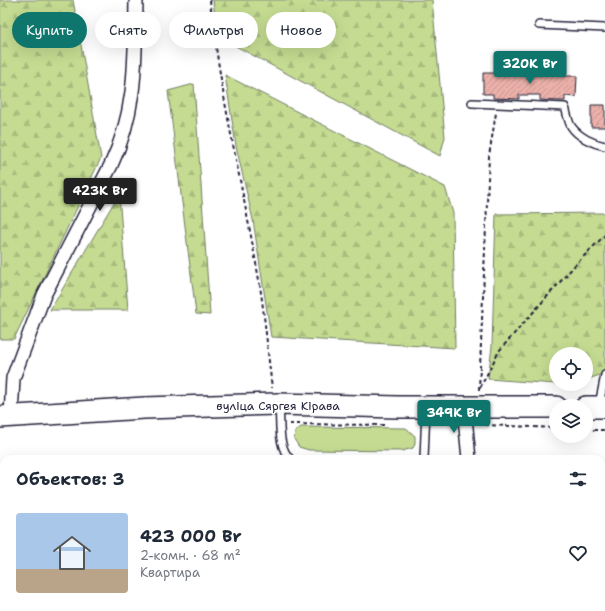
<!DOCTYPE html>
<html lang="ru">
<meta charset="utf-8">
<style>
:root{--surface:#fff;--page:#f6f6f7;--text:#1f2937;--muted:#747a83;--line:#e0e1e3;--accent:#0f766e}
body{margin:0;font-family:"Shantell Sans",sans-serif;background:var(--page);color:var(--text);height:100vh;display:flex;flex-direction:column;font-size:15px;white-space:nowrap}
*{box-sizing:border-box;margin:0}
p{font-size:13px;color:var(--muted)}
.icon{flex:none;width:22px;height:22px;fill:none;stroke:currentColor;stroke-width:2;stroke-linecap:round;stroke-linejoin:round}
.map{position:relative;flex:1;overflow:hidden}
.panel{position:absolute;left:0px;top:455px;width:605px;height:156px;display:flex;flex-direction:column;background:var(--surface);border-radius:12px 12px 0 0;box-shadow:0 4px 16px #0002}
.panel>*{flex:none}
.guide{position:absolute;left:12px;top:12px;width:400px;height:36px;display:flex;gap:8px}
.controls{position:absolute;left:549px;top:347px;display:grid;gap:8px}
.controls a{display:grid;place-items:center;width:44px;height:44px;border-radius:50%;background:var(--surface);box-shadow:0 4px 16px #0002;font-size:20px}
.price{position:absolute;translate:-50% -34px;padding:0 9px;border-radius:4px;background:var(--accent);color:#fff;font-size:13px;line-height:26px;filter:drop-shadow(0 1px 2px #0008)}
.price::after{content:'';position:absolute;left:50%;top:24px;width:12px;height:9px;margin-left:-6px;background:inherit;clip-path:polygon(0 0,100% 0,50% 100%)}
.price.on{background:#222;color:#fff}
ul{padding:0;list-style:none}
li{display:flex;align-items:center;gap:12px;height:100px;padding:0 16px}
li+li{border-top:1px solid var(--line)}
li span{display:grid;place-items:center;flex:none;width:112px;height:80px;border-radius:4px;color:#555}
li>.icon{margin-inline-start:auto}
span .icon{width:48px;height:48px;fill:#fffc;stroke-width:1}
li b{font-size:17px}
h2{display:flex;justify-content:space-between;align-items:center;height:48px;padding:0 16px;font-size:17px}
.chip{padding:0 14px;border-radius:18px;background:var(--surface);box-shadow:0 4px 16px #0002;font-size:14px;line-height:36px}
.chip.on{background:var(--accent);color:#fff}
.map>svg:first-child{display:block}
.industrial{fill:url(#industrial-grid)}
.grass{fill:#c4db91;stroke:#737e66}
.forest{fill:url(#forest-firs);stroke:#737e66}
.building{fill:url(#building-hatch);stroke:#22223b}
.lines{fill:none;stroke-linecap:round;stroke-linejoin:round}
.lane-casing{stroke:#22223b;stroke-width:10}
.street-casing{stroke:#22223b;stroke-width:16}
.primary-casing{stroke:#22223b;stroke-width:24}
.path{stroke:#22223b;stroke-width:2;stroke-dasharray:4 3;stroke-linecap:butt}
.lane{stroke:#fff;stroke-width:7}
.street{stroke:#fff;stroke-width:13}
.primary{stroke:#fff;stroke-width:21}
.labels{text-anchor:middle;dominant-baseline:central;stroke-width:3;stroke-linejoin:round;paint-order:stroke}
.street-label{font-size:12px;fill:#22223b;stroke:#fff}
</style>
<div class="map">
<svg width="605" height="611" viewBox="0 0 605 611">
<defs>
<pattern id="industrial-grid" width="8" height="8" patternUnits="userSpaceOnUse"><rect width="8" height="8" fill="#f9e7e5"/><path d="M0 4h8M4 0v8" fill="none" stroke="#d5c6c5"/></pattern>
<pattern id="forest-firs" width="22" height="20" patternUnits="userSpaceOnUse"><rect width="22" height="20" fill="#c4db91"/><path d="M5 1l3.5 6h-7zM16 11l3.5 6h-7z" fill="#a8bc7e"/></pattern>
<pattern id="building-hatch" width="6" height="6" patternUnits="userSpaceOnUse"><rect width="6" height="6" fill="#ebb0a9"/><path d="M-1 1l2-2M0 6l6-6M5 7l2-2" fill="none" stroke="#c99792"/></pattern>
</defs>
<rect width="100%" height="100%" fill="#fff"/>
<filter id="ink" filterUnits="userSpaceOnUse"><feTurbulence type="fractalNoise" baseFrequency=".025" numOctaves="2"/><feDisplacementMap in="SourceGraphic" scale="8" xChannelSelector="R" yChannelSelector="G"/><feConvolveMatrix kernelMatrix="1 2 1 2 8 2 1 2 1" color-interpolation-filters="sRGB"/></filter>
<g filter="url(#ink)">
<!-- industrial -->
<path class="industrial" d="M12,607H305V611H12Z
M317,607H504V611H317Z"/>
<!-- grass -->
<path class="grass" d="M301,427L406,428L415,436V444L413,448L402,451L309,450L299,447L294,439L295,432Z"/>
<!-- forest -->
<path class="forest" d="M0,0H73L101,158L14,339H0Z
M213,0H432L445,137L440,156L217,36Z
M225,75L445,187L453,213L455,348L271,337L253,220L236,146Z
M194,84L210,315L196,314L168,91Z
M119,194L128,310H50Z
M605,213V373L586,380V354H556V384L488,379L492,346L496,214Z"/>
<!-- building -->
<path class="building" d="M498,70H519V74L541,75V71H560V76H577L576,97L565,96V101H559L540,100V95H519V99L493,98V94H483V73H497Z
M591,105H605V127H591Z"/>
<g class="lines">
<!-- lane casing -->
<g class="lane-casing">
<path id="lane" d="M539,25L605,28
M472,103L565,107C567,113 568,121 571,126C578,137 594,144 605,146
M599,405L605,375
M279,406C281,424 277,445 290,459
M424,459L426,409
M425,607V611"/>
</g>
<!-- street casing -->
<g class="street-casing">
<path id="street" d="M464,407L469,459
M11,416L13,378L44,295L111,165C137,110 135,60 136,0
M601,557H605"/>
</g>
<!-- primary casing -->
<g class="primary-casing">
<path id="primary" d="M586,407H605
M0,417L144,408L278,404L398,407H556"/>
</g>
<!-- path -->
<path class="path" d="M210,0C220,96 244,191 260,286C265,320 268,354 272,388
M480,388L499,351L575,265L605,235
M479,390L489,156L496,113
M487,423V425L556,428
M289,424L385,425
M586,430H605
M0,484H4"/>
<!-- lane -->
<use href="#lane" class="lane"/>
<!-- street -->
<use href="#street" class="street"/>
<!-- primary -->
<use href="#primary" class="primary"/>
</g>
</g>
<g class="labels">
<!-- street labels -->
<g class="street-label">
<text x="278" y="406">вуліца Сяргея Кірава</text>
</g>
</g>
</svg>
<div class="controls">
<a><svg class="icon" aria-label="locate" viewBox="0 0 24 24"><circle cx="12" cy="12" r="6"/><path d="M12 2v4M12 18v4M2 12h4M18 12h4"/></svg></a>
<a><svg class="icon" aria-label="layers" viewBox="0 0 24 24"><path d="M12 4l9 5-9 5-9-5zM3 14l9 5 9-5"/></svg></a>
</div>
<b class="price" style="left:530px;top:85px">320K Br</b>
<b class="price on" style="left:100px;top:212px">423K Br</b>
<b class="price" style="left:454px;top:434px">349K Br</b>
<div class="guide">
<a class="chip on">Купить</a>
<a class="chip">Снять</a>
<a class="chip">Фильтры</a>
<a class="chip">Новое</a>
</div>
<section class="panel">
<h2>Объектов: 3<svg class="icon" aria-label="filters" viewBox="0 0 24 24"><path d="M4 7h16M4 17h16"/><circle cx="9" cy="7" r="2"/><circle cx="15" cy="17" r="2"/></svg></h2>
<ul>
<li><span style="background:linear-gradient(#a9c7e8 70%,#b9a48a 0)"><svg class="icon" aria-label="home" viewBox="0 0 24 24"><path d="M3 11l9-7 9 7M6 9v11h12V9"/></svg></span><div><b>423 000 Br</b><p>2-комн. · 68 m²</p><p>Квартира</p></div><svg class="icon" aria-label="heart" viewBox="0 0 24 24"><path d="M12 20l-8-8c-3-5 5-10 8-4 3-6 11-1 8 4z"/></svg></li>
</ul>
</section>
</div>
